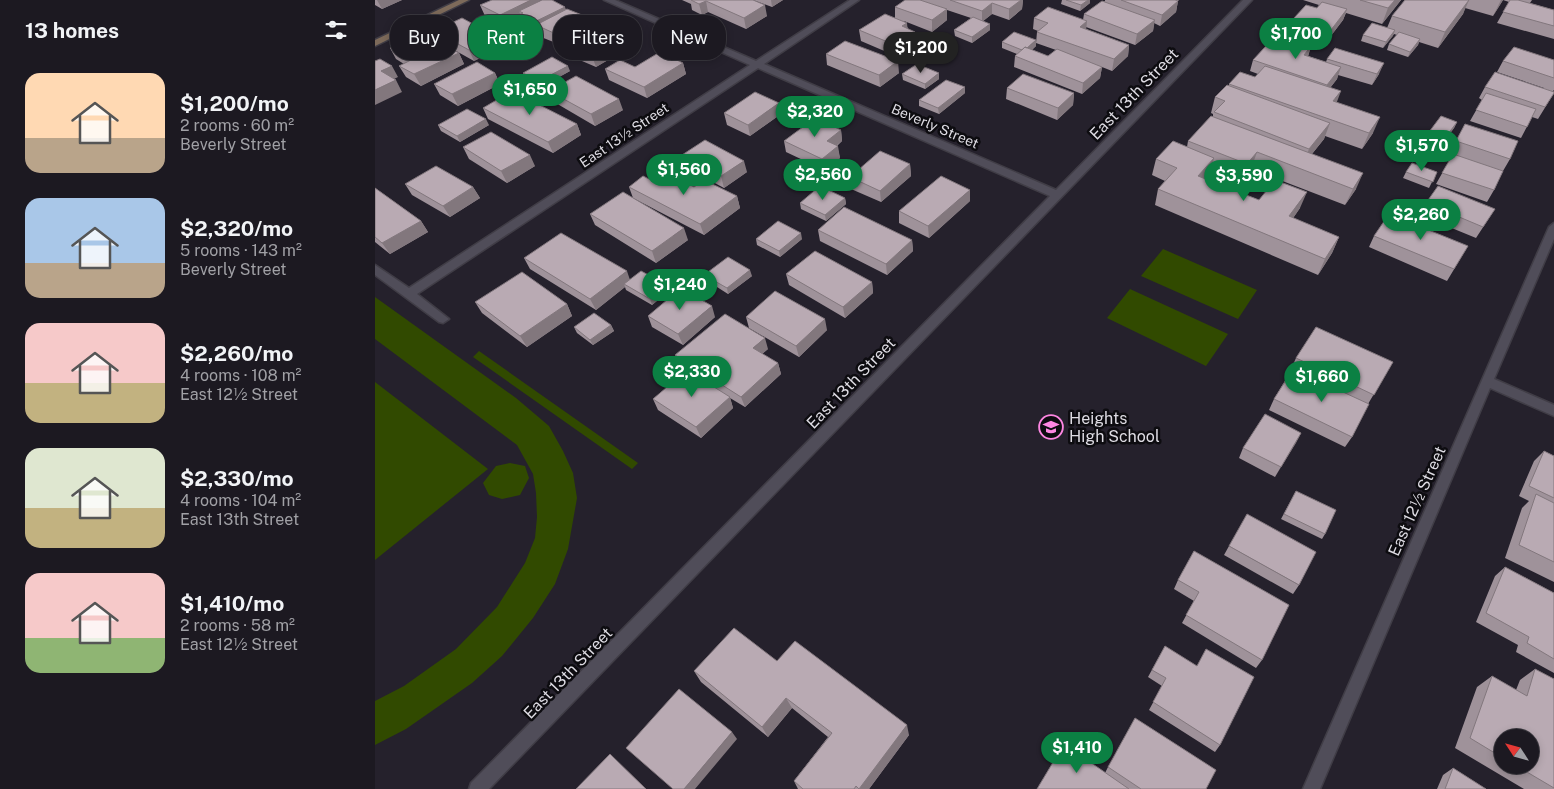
<!DOCTYPE html>
<meta charset="utf-8">
<style>
:root{--surface:#1c1921;--page:#29262e;--text:#f1f3f6;--muted:#a0a0a5;--line:#3a383f;--accent:#0b8043}
body{margin:0;font-family:"Public Sans",sans-serif;background:var(--page);color:var(--text);height:100vh;display:flex;flex-direction:column;font-size:19px;white-space:nowrap}
*{box-sizing:border-box;margin:0}
p{font-size:16px;color:var(--muted)}
.icon{flex:none;width:28px;height:28px;fill:none;stroke:currentColor;stroke-width:2;stroke-linecap:round;stroke-linejoin:round}
.map{position:relative;flex:1;overflow:hidden}
.details{display:flex;flex-direction:column;background:var(--surface);width:375px}
.details>*{flex:none}
.hud{position:absolute;left:15px;top:15px;width:475px;height:45px;display:flex;gap:10px}
.needle{width:32px;rotate:306deg}
.fabs{position:absolute;left:1119px;top:729px;display:grid;gap:10px}
.fabs a{display:grid;place-items:center;width:45px;height:45px;border-radius:50%;background:var(--surface);box-shadow:0 2px 8px #0003,0 0 0 1px var(--line);font-size:25px}
.price{position:absolute;translate:-50% -42px;padding:0 11px;border-radius:18px;background:var(--accent);color:#fff;font-size:16px;line-height:32px;filter:drop-shadow(0 1px 2px #0008)}
.price::after{content:'';position:absolute;left:50%;top:30px;width:15px;height:11px;margin-left:-8px;background:inherit;clip-path:polygon(0 0,100% 0,50% 100%)}
.price.on{background:#222;color:#fff}
ul{padding:0;list-style:none}
li{display:flex;align-items:center;gap:15px;height:125px;padding:0 25px}
li span{display:grid;place-items:center;flex:none;width:140px;height:100px;border-radius:15px;color:#555}
li>.icon{margin-inline-start:auto}
span .icon{width:60px;height:60px;fill:#fffc;stroke-width:1}
li b{font-size:21px}
h2{display:flex;justify-content:space-between;align-items:center;height:60px;padding:0 25px;font-size:21px}
.tag{padding:0 18px;border-radius:20px;background:var(--surface);box-shadow:0 2px 8px #0003,0 0 0 1px var(--line);font-size:18px;line-height:45px}
.tag.on{background:var(--accent);color:#fff}
main{display:flex;flex:1;min-height:0}
.map>svg:first-child{display:block}
.green{fill:#314a00}
.lines{fill:none;stroke-linecap:round;stroke-linejoin:round}
.street-casing{stroke:#403d46;stroke-width:3}
.secondary-casing{stroke:#403d46;stroke-width:3}
.street{fill:#504d59;fill-rule:evenodd}
.secondary{fill:#7d6a5a;fill-rule:evenodd}
.wall{fill:#9f929a;fill-rule:evenodd}
.shaded-wall{fill:#82777d}
.building{fill:#b9aab3;stroke:#82777d}
.labels{text-anchor:middle;dominant-baseline:central;stroke-width:5;stroke-linejoin:round;paint-order:stroke}
.far-street-label{font-size:14px;fill:#dedce3;stroke:#0d0c10}
.street-label{font-size:16px;fill:#dedce3;stroke:#0d0c10}
.poi-label{font-size:16px;fill:#dedce3;stroke:#0d0c10;text-anchor:start}
</style>
<main>
<section class="details">
<h2>13 homes<svg class="icon" aria-label="filters" viewBox="0 0 24 24"><path d="M4 7h16M4 17h16"/><circle cx="9" cy="7" r="2"/><circle cx="15" cy="17" r="2"/></svg></h2>
<ul>
<li><span style="background:linear-gradient(#ffd9b3 65%,#b9a48a 0)"><svg class="icon" aria-label="home" viewBox="0 0 24 24"><path d="M3 11l9-7 9 7M6 9v11h12V9"/></svg></span><div><b>$1,200/mo</b><p>2 rooms · 60 m²</p><p>Beverly Street</p></div></li>
<li><span style="background:linear-gradient(#a9c7e8 65%,#b9a48a 0)"><svg class="icon" aria-label="home" viewBox="0 0 24 24"><path d="M3 11l9-7 9 7M6 9v11h12V9"/></svg></span><div><b>$2,320/mo</b><p>5 rooms · 143 m²</p><p>Beverly Street</p></div></li>
<li><span style="background:linear-gradient(#f6c9c9 60%,#c2b280 0)"><svg class="icon" aria-label="home" viewBox="0 0 24 24"><path d="M3 11l9-7 9 7M6 9v11h12V9"/></svg></span><div><b>$2,260/mo</b><p>4 rooms · 108 m²</p><p>East 12½ Street</p></div></li>
<li><span style="background:linear-gradient(#dfe7d0 60%,#c2b280 0)"><svg class="icon" aria-label="home" viewBox="0 0 24 24"><path d="M3 11l9-7 9 7M6 9v11h12V9"/></svg></span><div><b>$2,330/mo</b><p>4 rooms · 104 m²</p><p>East 13th Street</p></div></li>
<li><span style="background:linear-gradient(#f6c9c9 65%,#8fb573 0)"><svg class="icon" aria-label="home" viewBox="0 0 24 24"><path d="M3 11l9-7 9 7M6 9v11h12V9"/></svg></span><div><b>$1,410/mo</b><p>2 rooms · 58 m²</p><p>East 12½ Street</p></div></li>
</ul>
</section>
<div class="map">
<svg width="1179" height="789" viewBox="0 0 1179 789">
<rect width="100%" height="100%" fill="#25212c"/>
<!-- green -->
<path class="green" d="M788,249L882,290L863,319L766,276Z
M755,289L853,334L831,366L732,318Z
M0,297L141,398L174,426L188,451L198,473L202,498L193,549L180,584L158,618L127,656L97,683L31,729L0,745V701L29,686L81,649L122,607L150,563L160,538L162,517L161,493L158,474L142,445L0,339Z
M104,351L263,463L257,469L98,357Z
M0,382L113,469L0,560Z
M135,463L150,466L154,478L145,495L127,499L114,495L108,483L121,466Z"/>
<g class="lines">
<!-- street casing -->
<g class="street-casing">
<path id="street" d="M229,0H240L381,61L475,0H484L389,64L681,190L868,0H877L114,789H94L96,783L675,196L383,68L42,294L74,319L68,323L64,322L0,275V265L34,288L375,65Z
M1179,223V239L1119,379L1179,405V416L1115,388L945,789H928L1174,227Z"/>
</g>
<!-- secondary casing -->
<g class="secondary-casing">
<path id="secondary" d="M84,0H94L0,46V40Z"/>
</g>
<!-- street -->
<use href="#street" class="street"/>
<!-- secondary -->
<use href="#secondary" class="secondary"/>
</g>
<!-- wall -->
<path class="wall" d="M0,0H27L7,9L0,5Z
M307,0H378L392,16L371,29L333,12L327,15L317,10L316,4Z
M378,0H408L397,7Z
M546,0H648L647,9L634,20L617,14L608,21L615,30L597,43L580,36L579,30L596,18L572,10V20L557,32L529,21L541,43L521,56L486,41L484,30L520,18V7Z
M687,0H715V3L705,11L686,4Z
M730,0H804L803,1L801,12L785,26L779,23L778,31L760,45L711,27V29L754,45L753,56L737,71L722,65L727,67L725,78L707,94L639,67L640,56L642,54L627,48V42L661,46L657,50L673,56L681,50L661,43L662,32L663,31L658,29L659,18L708,20L709,14L730,1Z
M928,0H1026L1007,24L971,13L968,20L952,41L915,29L919,18L942,8L944,5Z
M1030,0H1128L1118,16L1090,8L1088,14L1063,48L1044,42L1043,45L1033,57L1012,50L1014,44L1022,35L1019,34L1008,48L986,41L988,35L1012,28L1017,16Z
M1128,0H1157L1155,3L1179,10V39L1122,23L1134,2Z
M105,5L191,9L216,28L186,45L166,37L164,33L151,39L137,31L134,24L130,26L110,16Z
M59,31L113,32L118,43L112,46L115,53L99,61L65,42Z
M195,46H257L221,67L200,58Z
M936,46L933,56L951,62L952,59L1004,74L997,85L963,75L962,79L955,88L962,102L998,133L987,149L950,136L949,139L937,154L981,189L970,205L876,169L867,180L836,168L835,174L831,179L884,200L925,208L918,218L964,237L957,253L943,275L780,205L783,189L790,181L777,175L781,159L812,147L813,141L838,117V114L836,113L840,97L854,86V84L880,77L883,74L875,71L878,60Z
M15,48L84,53L89,64L46,86L31,77L24,66L29,64L21,59Z
M451,54L524,73L505,87L452,65Z
M1179,60V90L1178,91L1179,93L1163,119L1157,117L1146,138L1095,121L1107,100L1104,98L1110,87L1169,88L1122,72L1128,61Z
M308,63L311,74L272,98L234,80L230,69Z
M195,71L166,87L151,78L148,73Z
M120,73L125,84L83,106L65,95L59,84Z
M527,74L564,79L550,89L528,80Z
M632,88L699,93L698,105L682,120L631,99Z
M174,91L248,110L220,126L179,102Z
M590,93L564,114L544,106V100Z
M108,108L202,124L206,135L178,153L113,119Z
M349,113L406,114L375,136L352,125Z
M1082,122L1079,128L1067,144L1051,138L1054,132Z
M1090,124L1135,159L1128,171L1119,190L1112,202L1061,184L1078,154L1075,153Z
M63,125H114L85,142L66,131Z
M466,130L467,141L462,146L465,158L449,170L411,152L409,141Z
M88,147L160,166L132,183L94,159Z
M307,155L372,172L349,188L310,167Z
M535,164L536,176L506,202L476,189L475,177Z
M1031,172H1062L1054,188L1028,178Z
M274,179L319,187L362,196L365,208L329,235L258,198L254,187Z
M30,184L98,187L105,198L75,217L37,195Z
M0,188L46,221L53,232L15,254L0,242Z
M470,198L471,204L451,221L426,209L425,203Z
M595,201L554,238L524,223V211Z
M1051,203L1120,209L1101,238L1045,215Z
M215,214L313,240L281,263L220,225Z
M443,230L537,240L538,251L512,275L445,241Z
M999,236L1093,246L1072,281L994,247Z
M381,239H427L405,257L382,245Z
M149,258L255,279L292,285L294,291L277,305L251,290L250,287L221,310L155,269Z
M411,274L497,282L498,293L470,318L414,285Z
M329,275L377,276L353,294L331,280Z
M100,302L192,304L197,316L152,347L107,313Z
M273,316L340,317L308,345L277,327Z
M371,317L452,330L424,357L374,328Z
M236,325L239,331L218,345L202,333L199,327Z
M393,349L387,354L403,363L406,374L370,407L355,398L358,408L326,438L283,410L278,399L312,371L305,366L300,355Z
M921,358L1018,362L993,404L977,437L970,447L894,410L899,399L917,369H916Z
M926,433L900,477L864,458L868,448Z
M1169,451L1179,456V582L1130,558L1147,508L1154,501L1144,496L1159,461Z
M921,491L950,534L947,539L906,519Z
M854,546L924,585L918,594L849,555Z
M819,551L887,660L881,668L807,623L819,601L799,589L803,580Z
M1130,567L1179,593V673L1141,652L1143,645L1101,622L1120,576Z
M790,646L845,745L840,752L774,710L787,686L773,677Z
M402,661L534,735L494,789H423L419,781L453,737L417,708L393,737L326,682L319,671Z
M1160,669L1179,679V789H1149L1080,748L1102,687L1117,676L1141,690L1145,680ZM1128,738L1155,765H1128Z
M733,767L831,789H662L730,773Z
M1078,768L1111,789H1062L1068,775Z"/>
<!-- shaded-wall -->
<path class="shaded-wall" d="M2,0H27L7,9Z
M156,0H166L148,13L144,11L147,18L132,20L134,24L130,26L125,15Z
M396,0H408L397,7Z
M646,0H648L647,9L634,20V9Z
M713,0H715V3L705,11L706,5Z
M1020,0H1026L1007,24L1013,8Z
M1094,0L1088,14L1063,48L1070,32Z
M1126,0H1128L1118,16Z
M331,1L333,12L327,15L324,4Z
M803,1L801,12L785,26L787,15Z
M617,3V14L607,22V11Z
M390,5L392,16L371,29L369,18Z
M190,7L194,18L161,25L164,33L151,39L147,28Z
M572,9V20L557,32V20Z
M972,9L968,20L952,41L956,30Z
M212,17L216,28L186,45L181,34Z
M780,20L778,31L760,45L762,34Z
M712,21L711,32L705,27Z
M532,23L533,34L527,26Z
M615,24V30L597,43V37Z
M1020,30L1018,36L1008,48L1011,42Z
M113,32L118,43L112,46L115,53L99,61L94,50L101,37Z
M540,32L541,43L521,56L520,45Z
M254,35L257,46L221,67L217,56Z
M1045,39L1043,45L1033,57L1035,52Z
M661,40V46L649,56L650,50Z
M754,45L753,56L737,71L739,59Z
M936,46L933,57L929,55Z
M84,53L89,64L46,86L39,74Z
M523,61L524,73L505,87L504,75Z
M308,63L311,74L272,98L269,87Z
M1009,63L1004,74L997,85L1002,74Z
M17,66L23,77L13,82L6,71Z
M193,66L195,71L166,87L164,81Z
M727,67L725,78L707,94L708,83Z
M966,67L962,79L948,97L952,85Z
M120,73L125,84L83,106L77,94Z
M564,73V79L550,89V84Z
M21,80L27,92L0,105V90Z
M590,87V93L564,114L563,108Z
M966,91L960,107L958,101Z
M699,93L698,105L682,120L683,108Z
M244,99L248,110L220,126L216,114Z
M404,103L406,114L375,136L373,125Z
M1005,117L998,133L987,149L994,133Z
M111,119L114,125L85,142L82,136Z
M1082,122L1079,128L1067,144L1070,138Z
M955,123L949,139L928,165L934,149Z
M202,124L206,135L178,153L173,142Z
M466,130L467,141L453,152L452,141Z
M463,146L465,158L449,170L447,159Z
M882,152L876,169L867,180L872,164Z
M155,155L160,166L132,183L126,171Z
M839,158L835,174L819,192L823,176Z
M369,161L372,172L349,188L346,176Z
M535,164L536,176L506,202L505,191Z
M988,173L981,189L970,205L978,189Z
M98,187L105,198L75,217L68,206Z
M595,190V201L554,238L553,226Z
M932,192L925,208L908,233L914,216Z
M362,196L365,208L329,235L325,224Z
M470,198L471,204L451,221L450,215Z
M46,221L53,232L15,254L7,243Z
M309,228L313,240L281,263L277,251Z
M426,233L427,239L405,257L404,251Z
M964,237L957,253L943,275L950,259Z
M537,240L538,251L512,275L511,264Z
M375,270L377,276L353,294L352,288Z
M252,271L256,283L249,284L250,287L221,310L215,299Z
M497,282L498,293L470,318L468,307Z
M292,285L294,291L277,305L275,299Z
M192,304L197,316L152,347L145,336Z
M337,306L340,317L308,345L303,334Z
M450,319L452,330L424,357L421,346Z
M236,325L239,331L218,345L215,340Z
M390,338L393,349L381,359L378,348Z
M403,363L406,374L370,407L366,397Z
M355,397L358,408L326,438L321,427Z
M926,433L921,443L900,477L906,467Z
M411,698L417,708L393,737L387,727Z
M532,725L534,735L494,789H484Z
M357,732L362,739L320,789H309Z"/>
<!-- building -->
<path class="building" d="M117,0H156L125,15L105,5Z
M167,0H177L190,7L147,28L132,20L148,13L144,11Z
M316,0H378L390,5L369,18L331,1L324,4Z
M530,0H545L572,9L557,20L520,7Z
M575,0H646L634,9L617,3L607,11Z
M691,0H713L706,5Z
M746,0H800L803,1L787,15Z
M985,0H1020L1013,8Z
M1030,0H1094L1070,32L1017,16Z
M1135,0H1143L1179,10V26L1128,12Z
M727,1L780,20L762,34L709,14Z
M947,2L972,9L956,30L919,18L931,5L942,8Z
M673,7L712,21L705,27L754,45L739,59L662,32L673,23L659,18Z
M192,9L212,17L181,34L161,25Z
M510,14L532,23L527,26L540,32L520,45L484,30Z
M598,17L615,24L597,37L579,30Z
M87,18L113,32L101,37L110,42L94,50L59,31Z
M997,23L1020,30L1011,42L988,35Z
M232,26L254,35L217,56L195,46Z
M639,32L661,40L652,48L650,47L647,50L627,42Z
M1024,32L1045,39L1035,52L1014,44Z
M48,33L84,53L39,74L24,66L36,60L15,48Z
M902,34L936,46L929,55L966,67L952,85L878,60Z
M470,41L523,61L504,75L451,54Z
M650,47L673,56L682,49L727,67L708,83L640,56Z
M1139,47L1179,60V78L1128,61Z
M960,48L1009,63L1002,74L952,59Z
M285,52L308,63L269,87L230,69L245,60L260,67Z
M177,57L193,66L164,81L148,73Z
M5,59L17,66L6,71L21,80L0,90V61Z
M102,62L120,73L77,94L59,84Z
M542,64L564,73L550,84L527,74Z
M890,66L966,91L958,101L1005,117L994,133L854,84L865,72L880,77Z
M1120,72L1179,92V93L1170,107L1110,87Z
M648,74L699,93L683,108L632,88Z
M201,76L244,99L216,114L174,91Z
M571,80L590,87L563,108L544,100Z
M852,85L955,123L934,149L839,112L850,101L840,97Z
M137,91L202,124L173,142L108,108Z
M380,92L404,103L373,125L349,113Z
M1111,93L1161,109L1152,127L1101,110Z
M92,109L111,119L82,136L63,125Z
M836,116L988,173L978,189L882,152L872,164L813,141Z
M1066,116L1082,122L1070,138L1054,132Z
M440,118L466,130L452,141L463,146L447,159L409,141Z
M1090,124L1143,141L1135,159L1081,141Z
M116,132L155,155L126,171L88,147Z
M330,140L369,161L346,176L307,155Z
M798,141L839,158L823,176L884,200L900,180L932,192L914,216L964,237L950,259L783,189L802,168L781,159Z
M505,151L535,164L505,191L475,177Z
M1078,154L1128,171L1119,190L1067,173Z
M1037,163L1062,172L1058,182L1031,172Z
M61,166L98,187L68,206L30,184Z
M287,171L319,187L329,180L362,196L325,224L254,187L268,176L274,179Z
M566,176L595,190L553,226L524,211Z
M445,186L470,198L450,215L425,203Z
M1063,186L1120,209L1108,227L1051,203Z
M0,188L46,221L7,243L0,237Z
M248,192L309,228L277,251L215,214Z
M469,207L537,240L511,264L443,230Z
M1014,214L1093,246L1079,269L999,236Z
M403,221L426,233L404,251L381,239Z
M186,233L252,271L215,299L149,258Z
M440,251L497,282L468,307L411,274Z
M353,257L375,270L352,288L329,275Z
M266,271L292,285L275,299L249,284Z
M147,272L192,304L145,336L100,302Z
M306,288L337,306L303,334L273,316Z
M400,291L450,319L421,346L371,317Z
M219,313L236,325L215,340L199,327Z
M350,314L390,338L378,348L403,363L366,397L300,355Z
M941,327L1018,362L999,395L921,358Z
M918,369L994,404L977,437L899,399Z
M312,370L355,397L321,427L278,399Z
M890,414L926,433L906,467L868,448Z
M1169,451L1179,456V498L1154,486Z
M921,491L961,510L950,534L909,514Z
M1161,494L1179,503V562L1144,545Z
M872,514L941,552L924,585L854,546Z
M819,551L914,605L887,660L811,615L824,592L803,580Z
M1130,567L1179,593V659L1152,643L1154,637L1111,613Z
M359,628L402,661L420,641L532,725L484,789L481,786L479,789H428L419,781L457,733L411,698L387,727L319,671Z
M790,646L822,666L831,649L879,677L845,745L778,702L791,678L777,670Z
M1160,669L1179,679V788L1140,765H1155V738H1128V758L1095,738L1117,676L1152,696Z
M304,689L357,732L309,789H298L251,748Z
M760,718L841,770L831,789H766L733,767Z
M689,744L754,789H662Z
M235,754L271,789H201Z
M1078,768L1111,789H1070Z"/>
<!-- icons -->
<defs>
<g id="school-ring" transform="scale(1.25)"><circle r="9.5" fill="#0d0c10" stroke="#fd86e1" stroke-width="1.5"/><path d="M0-5L7-2L0 1L-7-2ZM-4 1L0 2.5L4 1V4Q0 6-4 4Z" fill="#fd86e1"/></g>
</defs>
<g fill-rule="evenodd">
<use href="#school-ring" x="676" y="427"/>
</g>
<g class="labels">
<!-- far-street labels -->
<g class="far-street-label">
<text transform="translate(560 126) rotate(23)">Beverly Street</text>
<text transform="translate(249 135) rotate(-34)">East 13½ Street</text>
</g>
<!-- street labels -->
<g class="street-label">
<text transform="translate(759 94) rotate(-46)">East 13th Street</text>
<text transform="translate(476 383) rotate(-46)">East 13th Street</text>
<text transform="translate(1042 501) rotate(-66)">East 12½ Street</text>
<text transform="translate(193 673) rotate(-46)">East 13th Street</text>
</g>
<!-- poi labels -->
<g class="poi-label">
<text x="694" y="418">Heights<tspan x="694" dy="18">High School</tspan></text>
</g>
</g>
</svg>
<div class="fabs">
<a><svg class="needle" viewBox="-14 -14 28 28"><path d="M0-13l5 13h-10z" fill="#e53935"/><path d="M0 13l5-13h-10z" fill="#a0a0a5"/></svg></a>
</div>
<b class="price" style="left:921px;top:60px">$1,700</b>
<b class="price on" style="left:546px;top:74px">$1,200</b>
<b class="price" style="left:155px;top:116px">$1,650</b>
<b class="price" style="left:440px;top:138px">$2,320</b>
<b class="price" style="left:1047px;top:172px">$1,570</b>
<b class="price" style="left:309px;top:196px">$1,560</b>
<b class="price" style="left:448px;top:201px">$2,560</b>
<b class="price" style="left:869px;top:202px">$3,590</b>
<b class="price" style="left:1046px;top:241px">$2,260</b>
<b class="price" style="left:305px;top:311px">$1,240</b>
<b class="price" style="left:317px;top:398px">$2,330</b>
<b class="price" style="left:947px;top:403px">$1,660</b>
<b class="price" style="left:702px;top:774px">$1,410</b>
<div class="hud">
<a class="tag">Buy</a>
<a class="tag on">Rent</a>
<a class="tag">Filters</a>
<a class="tag">New</a>
</div>
</div>
</main>
